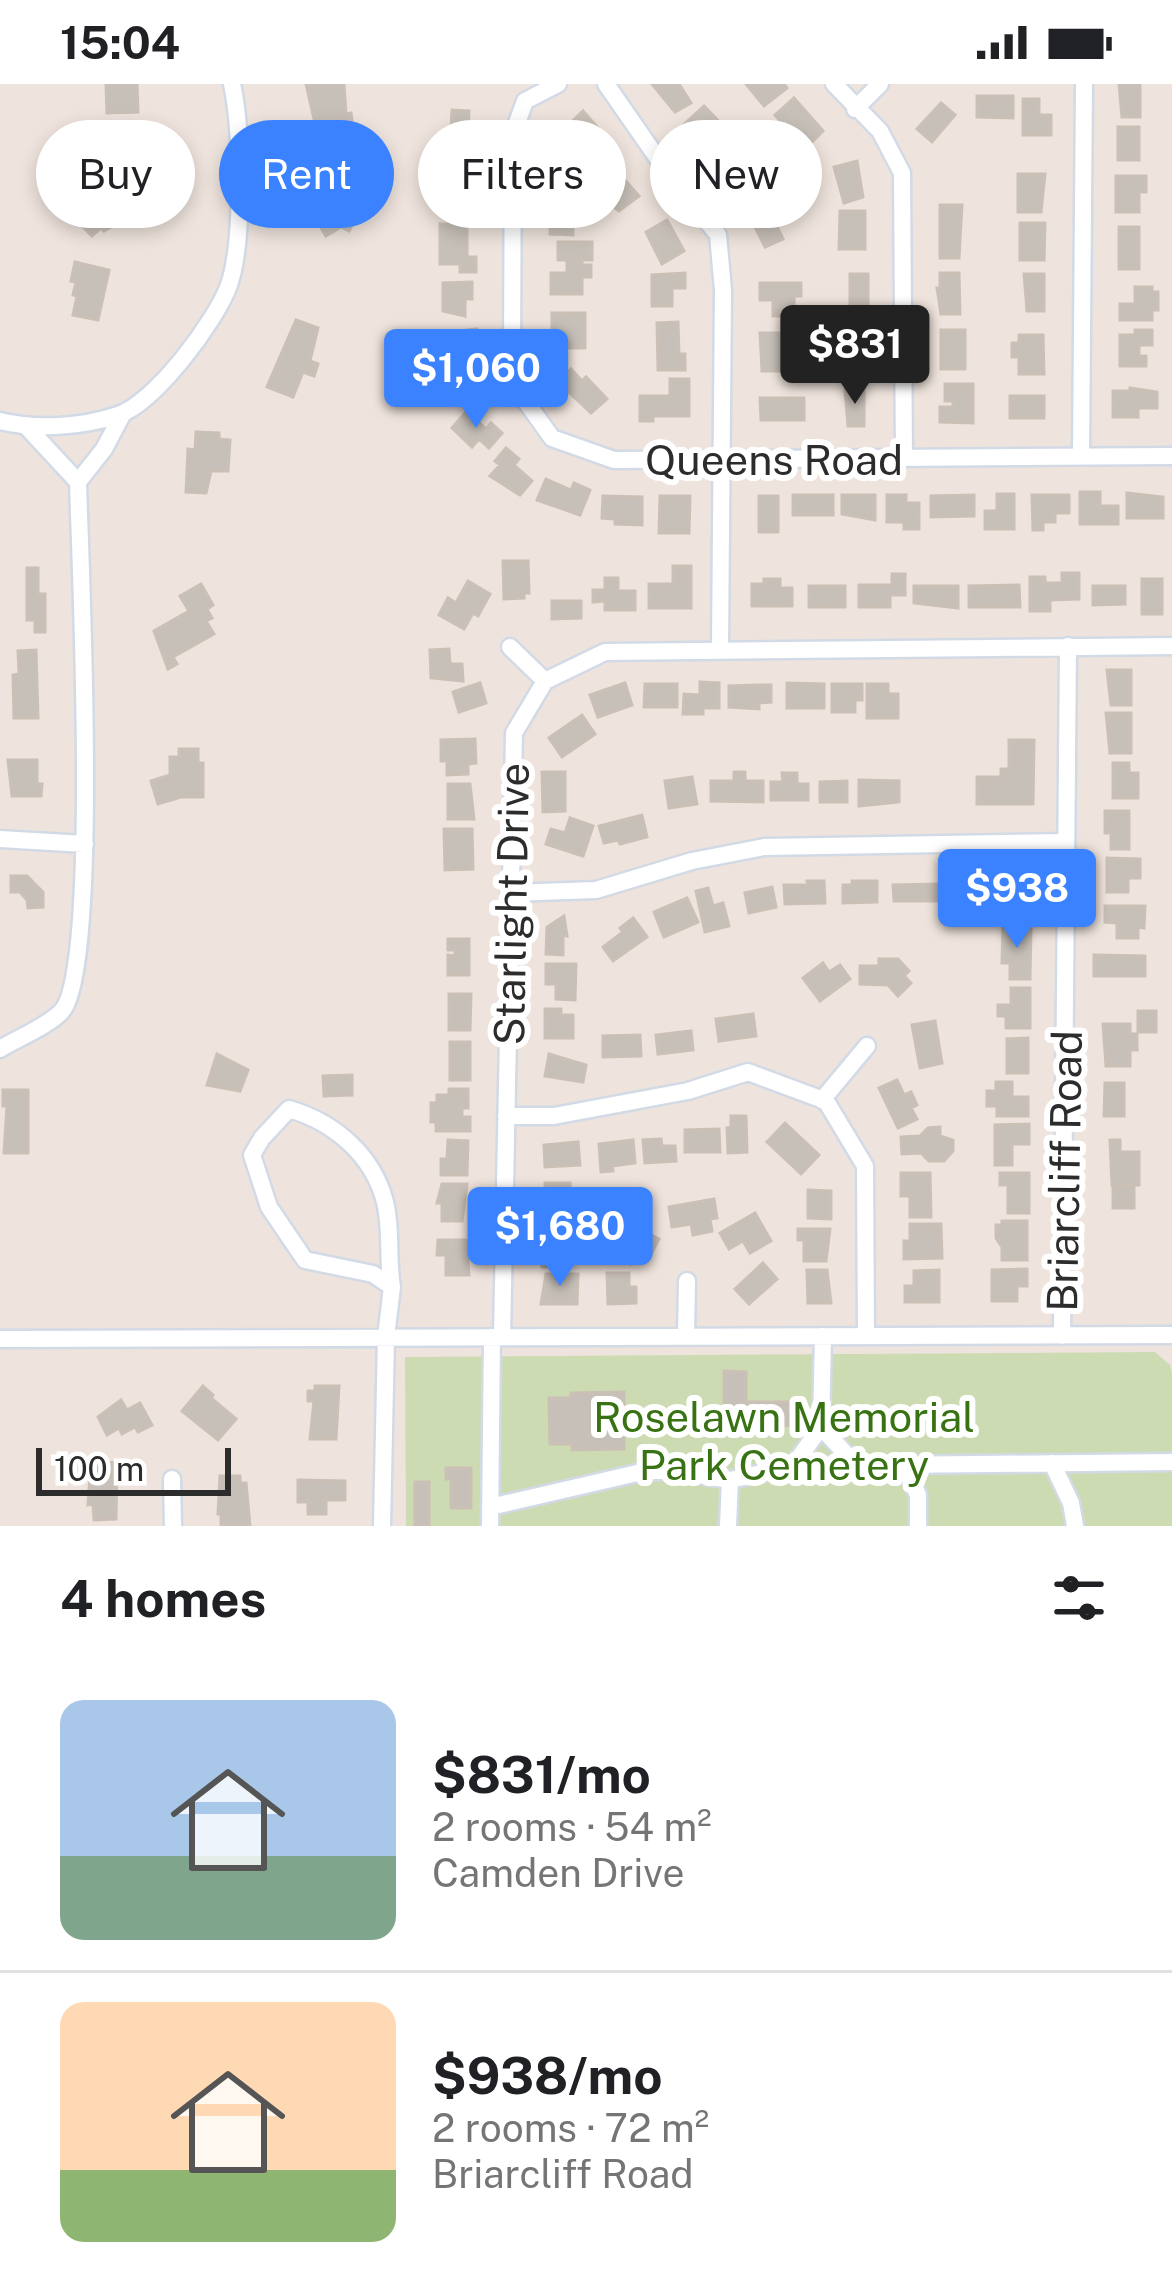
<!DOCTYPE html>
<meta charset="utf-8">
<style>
:root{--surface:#fff;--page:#f2f2f2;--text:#202124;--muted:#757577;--line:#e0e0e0;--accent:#3a82ff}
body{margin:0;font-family:"Public Sans",sans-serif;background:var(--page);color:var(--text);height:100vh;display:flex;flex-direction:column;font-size:45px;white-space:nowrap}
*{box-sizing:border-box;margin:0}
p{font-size:39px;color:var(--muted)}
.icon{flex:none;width:66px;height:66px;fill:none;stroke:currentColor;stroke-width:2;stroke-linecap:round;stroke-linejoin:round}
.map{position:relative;height:1442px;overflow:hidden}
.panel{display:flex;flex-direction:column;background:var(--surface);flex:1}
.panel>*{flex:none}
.hud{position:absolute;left:36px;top:36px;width:1101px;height:108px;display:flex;gap:24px}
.scale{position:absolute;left:36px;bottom:30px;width:195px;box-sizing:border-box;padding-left:12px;border:6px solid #2c2c2c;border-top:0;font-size:33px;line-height:42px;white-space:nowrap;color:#2c2c2c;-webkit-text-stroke:9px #fff;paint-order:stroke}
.price{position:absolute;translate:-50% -102px;padding:0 27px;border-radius:12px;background:var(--accent);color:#fff;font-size:39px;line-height:78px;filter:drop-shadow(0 3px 6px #0008)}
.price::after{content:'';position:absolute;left:50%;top:72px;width:36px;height:27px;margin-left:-18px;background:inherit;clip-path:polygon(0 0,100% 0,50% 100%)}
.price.on{background:#222;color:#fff}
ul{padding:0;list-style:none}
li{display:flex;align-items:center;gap:36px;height:300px;padding:0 60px}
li+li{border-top:3px solid var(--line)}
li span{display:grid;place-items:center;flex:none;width:336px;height:240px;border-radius:24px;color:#555}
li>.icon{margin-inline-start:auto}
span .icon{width:144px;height:144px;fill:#fffc;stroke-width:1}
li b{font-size:51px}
h2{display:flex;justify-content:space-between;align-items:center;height:144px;padding:0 60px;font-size:51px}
.tag{padding:0 42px;border-radius:54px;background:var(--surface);box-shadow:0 6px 18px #0003;font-size:42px;line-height:108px}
.tag.on{background:var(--accent);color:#fff}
.status{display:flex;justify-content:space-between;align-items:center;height:84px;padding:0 60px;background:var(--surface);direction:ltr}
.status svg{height:33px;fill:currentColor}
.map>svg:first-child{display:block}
.cemetery{fill:#cddbb3}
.building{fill:#c7c0b9;stroke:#cbc0b6;stroke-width:3}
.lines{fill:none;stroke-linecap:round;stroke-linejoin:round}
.minor-casing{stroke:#d2dae6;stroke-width:21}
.minor{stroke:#fff;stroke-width:16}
.labels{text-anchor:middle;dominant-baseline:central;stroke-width:12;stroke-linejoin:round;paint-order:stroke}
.street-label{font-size:42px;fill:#2c2c2c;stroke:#fff}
.park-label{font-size:42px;fill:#387213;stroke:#fff}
</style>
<div class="status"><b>15:04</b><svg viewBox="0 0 49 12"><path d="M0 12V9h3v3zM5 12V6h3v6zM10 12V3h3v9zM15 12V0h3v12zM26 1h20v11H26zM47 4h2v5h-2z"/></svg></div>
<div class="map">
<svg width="1172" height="1442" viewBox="0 0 1172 1442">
<rect width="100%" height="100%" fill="#efe4dd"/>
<!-- cemetery -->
<path class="cemetery" d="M1155,1268L1170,1281L1172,1289V1442H406L405,1273Z"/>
<!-- building -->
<path class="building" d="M106,0H137L138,28L107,29Z
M306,0H344L346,30L351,29L353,44L342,45L343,58L320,61Z
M652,0H679L691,19L675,28Z
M746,0H784L787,4L764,22Z
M1119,0H1140V33H1122Z
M977,12H1013V34L977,33Z
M794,14L823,47L806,64L794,51L789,55L781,47L786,43L775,31Z
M1023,15H1039V31H1051V51H1023Z
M941,19L955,31L932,58L917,45Z
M704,22L732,51L716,65L700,48L691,56L680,44Z
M452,26L469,27L468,49L479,50L478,67L450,66Z
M583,27L599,45L571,69L567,64L556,74L546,63Z
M1118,43H1139V76H1118Z
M748,67L769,91L755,103L746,92L733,103L721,89Z
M99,68L105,77L118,70L127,85L107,97L128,133L104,147L101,144L92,152L82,142L94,130L82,108L94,101L81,77Z
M448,76H474L473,119H448Z
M857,77L863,113L844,119L834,83Z
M616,86L639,112L619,127L604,116L610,112L600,98Z
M1018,90H1045L1041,128H1018Z
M1116,92H1146V108H1139V128H1116Z
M345,99L359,107L353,118L362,123L349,147L341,143L326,152L313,131L334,119Z
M551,104H578L580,139H573V151L550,150Z
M786,106L792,119L771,130L783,155L765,163L746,125Z
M940,121H962L959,174H940Z
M840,127H865V165H839Z
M667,136L684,167L662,180L646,148Z
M1020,139H1045L1044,176H1020Z
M440,140H467V173H476V188H460V180H440Z
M1119,143H1139V185H1119Z
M558,158H592V176H582V181H591V193H582V210H551V189H567V176H558Z
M75,178L109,186L98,236L73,231L77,212L73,211L76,198L71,197Z
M685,189V204H672V222H652V191Z
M940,189H959L960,230H941L937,204H940Z
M850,190H868V220H850Z
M1024,190H1044V227H1027Z
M472,198V215H465V232L443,227V199Z
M760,199H801V212H794V232H773V216H760Z
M1135,203H1152V208H1158V226H1152V236H1120V220H1135Z
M552,229H585V264H559V251H552Z
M296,236L318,244L310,277L318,280L314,292L303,288L293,313L267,303Z
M678,238L679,270H685V286H658L657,239Z
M477,245L478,295L457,297L453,260L460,259L459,247Z
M941,246H965V285H941Z
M1135,246H1152V261H1139V272H1146V282H1120V251H1135Z
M760,249H789V287H762Z
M1019,251H1043L1044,290H1019V273H1012V259H1019Z
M842,256H870V275L860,274V291H841Z
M571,285L582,297L586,293L607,315L591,329L558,298Z
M670,295H689V332H653V337H640V312H670Z
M945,300H973V339L940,338V323H953V317H945Z
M1130,304L1157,308V324H1138V333H1113V307H1130Z
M845,306H864V342H848Z
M1010,312H1044V334H1010Z
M760,314H804V336H761Z
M467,327L486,345L491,339L502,349L489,364L479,355L472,363L452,344Z
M196,348L219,349V355L230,356L228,387H211L206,409L186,408L188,365L195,366Z
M506,364L519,375L514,381L532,397L520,411L490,392L500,381L495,377Z
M546,395L571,406L574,399L590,406L580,431L537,416Z
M1080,408H1100V422H1118V440H1080Z
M1127,409L1163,413V434H1127Z
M997,410H1014V445H985V427H997Z
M793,411H833V431H793Z
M842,411H875V436L842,430Z
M887,411H906V419H919V445H904V438H887Z
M974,411V432L931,433V412Z
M1032,411H1069V429H1055V438H1043V446H1033Z
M603,412L642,413V441L615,440V435L602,434Z
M660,412H690L689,449H659Z
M759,412H778V448H759Z
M503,477H528L529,509H524V514L504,515Z
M673,482H691V524H649V500H673Z
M27,484H38V510H45V548H35V536H27Z
M1062,489H1079V515L1050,516V527H1030V493H1045V499H1062Z
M892,490H905V511H890V523H859V501H892Z
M605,494H618V507H635V526H605V517L593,518V506H605Z
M764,495H780V504H792V522H752V500H764Z
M1142,495H1162V530H1142Z
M468,497L490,510L478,532L473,529L464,545L439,531L448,514L456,519Z
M201,500L213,521L207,525L212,534L206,537L214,550L173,573L177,580L168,585L154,547L189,527L180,512Z
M1019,501L1020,523H969V502Z
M809,502H845V523H809Z
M914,502H958V524L914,519Z
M1093,502H1125V520L1093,521Z
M552,517H581V534L552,535Z
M449,565L450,580H462L463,597L431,594L430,566Z
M36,566L38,634H14L13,591L19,590L18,567Z
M1107,586H1131V621H1111Z
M700,598L719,599V624H703V630H683L684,610L700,611Z
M480,599L486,619L459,628L453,608Z
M625,599L632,621L598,633L590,611Z
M787,599L824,600V624H787Z
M645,600H677V623H644Z
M832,600H862V616H855V628H832Z
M867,600H888V610H898V634H867Z
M758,601H771V618L759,619V625L729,623V602Z
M1106,629H1131V669H1110Z
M582,631L595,650L562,673L549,654Z
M475,655L476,679L468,680V690L447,691V677H441V656Z
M1009,656H1034L1033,720H977V693H1001V685H1009Z
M179,665H198V679H203V713H181L158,720L151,697L170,691V673H179Z
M8,676H37V700H42L41,712H12Z
M1113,679H1129V689H1138V714H1113Z
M542,688H565V727L543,728Z
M734,688H745V697H763V718L711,717V697H734Z
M782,689H797V700H808V716H771V698H783Z
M692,693L697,720L669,724L665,697Z
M859,696L899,697V718L859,722Z
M847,697V718H820V698Z
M448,700H470L474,735H448Z
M1105,727H1129V765H1111V749H1105Z
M642,731L647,753L620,760L618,756L604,759L599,742Z
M570,734L593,742L583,772L546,760L551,745L565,749Z
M444,745H472L473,785L445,786Z
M1107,774L1140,775V794H1128V808H1107Z
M11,792H27L43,808V823L28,824L27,816L20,808H11Z
M1002,796H1031V814H1002Z
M807,797H824L825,819L785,820L784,801H808Z
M852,797H877V818L843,819V801H852Z
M953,798H984V816H975V823H953Z
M940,800V817H894L893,801Z
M772,803L776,823L749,829L745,809Z
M708,804L713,822L723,819L729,842L705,848L696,807Z
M687,814L698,838L664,853L654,828Z
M1105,822H1145L1144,844L1138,843V854H1117V839L1105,838Z
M564,832L567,852L563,851V871L546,870L547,843Z
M633,834L647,853L613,877L603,863L623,848L620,844Z
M1003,843H1031L1030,895H1010V879H1002Z
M448,855H469V891H448V871L455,872V866H448Z
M1094,871L1145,872V892H1094Z
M879,875H898L909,887L904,892L911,899L898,912L888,901L860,900V882H879Z
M823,879L829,888L840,881L850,895L820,917L803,894Z
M546,880H576L575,916L556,915V900H546Z
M1011,904H1030V944H1006V932H998V921H1011Z
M449,910H471L470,946H449Z
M545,925H561V931H573V954H545Z
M1138,927H1156V948H1138Z
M753,930L756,952L719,957L716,935Z
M935,937L942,979L920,984L912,941Z
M1103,940H1130V950H1137V966H1130V982H1106Z
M691,947L693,966L658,970L656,951Z
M640,951L641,972L603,973V952Z
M1028,954V989H1007V955Z
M450,958H470V996H450Z
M217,970L248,986L240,1007L207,1001Z
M549,970L586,981L583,998L545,992Z
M352,991V1011L324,1012L323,992Z
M897,996L904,1011L911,1008L917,1021L911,1024L917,1035L898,1044L879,1004Z
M996,998H1012V1013H1028V1032H997V1022H987V1007H996Z
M1105,999H1124V1032H1104Z
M449,1005H468V1024H462V1033H470V1047H436V1038H431V1019H437V1011H449Z
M3,1006H28V1069H4L7,1022H3Z
M731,1032H746L747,1068L728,1069L727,1044L731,1043Z
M785,1039L819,1071L801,1090L767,1058Z
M1029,1040V1060H1012V1081H995V1041Z
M940,1043V1052L953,1056V1067L944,1077H929L921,1069L902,1070L901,1053L920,1052L928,1044Z
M719,1045L720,1068H685V1046Z
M661,1055L662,1062H675L676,1077L645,1079L643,1056Z
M448,1056L468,1057L467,1091H441V1075H447Z
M633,1056L635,1079L612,1082L613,1087L601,1088L599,1060Z
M1110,1056H1120V1068H1139V1101H1112Z
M578,1058L580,1081L545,1083L544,1061Z
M901,1089H930L931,1133H910V1112H901Z
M1000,1089H1029V1129H1008V1101H1000Z
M545,1099H570V1138H545Z
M442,1100H467L462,1137H442V1119H437Z
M1113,1102H1134V1124H1113Z
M808,1106L831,1107V1135L808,1134Z
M714,1115L717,1134L710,1135L712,1147L693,1151L691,1140L672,1143L669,1123Z
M755,1129L771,1157L750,1169L743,1157L729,1165L720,1149Z
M625,1137L659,1155L651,1170L639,1164L630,1180L609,1169Z
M1002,1137H1027V1176H1002V1163L996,1154V1141H1002Z
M910,1140H941L942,1174L904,1175V1157H910Z
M542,1145H559V1157H565V1183H542Z
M798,1145H830L826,1177H804V1156H798Z
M438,1156H466L469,1191H446V1171H437Z
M763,1179L777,1195L749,1220L735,1205Z
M1027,1185V1202H1017V1217H992V1186Z
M807,1186H827L831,1219H808Z
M939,1186V1218H905V1202H914V1187Z
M607,1189H629V1203H636V1219L608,1220Z
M546,1190H578L577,1220H541Z
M724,1287L746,1288V1318H799V1341L746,1343L745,1352L724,1347Z
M203,1302L213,1311L211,1314L236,1335L218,1356L182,1327Z
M315,1302H339L336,1355H310L314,1317H308V1307H315Z
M624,1308V1365L572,1366V1360H550L549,1314H571V1309Z
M121,1316L127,1326L140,1319L152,1341L138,1348L135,1343L122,1350L119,1344L107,1351L98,1333Z
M117,1378L116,1435L94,1436L93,1420L88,1421L90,1391L96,1390L95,1380Z
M446,1384H471V1424H451V1395H446Z
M220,1392H240V1399H246L250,1442H221V1430H218Z
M298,1396L345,1397V1416H326V1430H308V1418H298Z
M415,1398H429V1442H415Z"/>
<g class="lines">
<!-- minor casing -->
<g class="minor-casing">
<path id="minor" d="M558,0L525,17L513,50L512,270L522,312L552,354L614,376L1172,372
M606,0L665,85L718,151L723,206L720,564
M834,0L880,47L902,89L904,374
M855,25L880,0
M0,337C37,346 82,343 118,331C155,319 216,237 229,201C244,157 242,46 232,0
M27,343L78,398L104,365L122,331
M1081,372L1084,0
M510,563L545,597
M0,755L85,760
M509,809L596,806L692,777L764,763L1066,758
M0,965C18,954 48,942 62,927C100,884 80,477 78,398
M822,1016L867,962
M289,1025C334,1038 373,1071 385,1118C392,1145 387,1175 392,1203L373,1190L305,1176L269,1123L252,1071L262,1054Z
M506,1032H554L688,1007L748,988L826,1017L865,1082L866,1252
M686,1252L687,1197
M1062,1252L1068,562
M502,1253L514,649L545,597L605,568L1172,562
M0,1255L1172,1251
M821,1343L857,1382
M1052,1379L1071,1419L1075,1442
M904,1381L918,1411V1442
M793,1382L821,1343L823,1252
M172,1395L173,1442
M490,1423L646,1387H674L730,1396L793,1382L1172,1378
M382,1442L386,1253L392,1203
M490,1442L492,1253
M728,1442L730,1396"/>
</g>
<!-- minor -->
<use href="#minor" class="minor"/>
</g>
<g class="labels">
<!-- street labels -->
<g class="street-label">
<text x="774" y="375">Queens Road</text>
<text transform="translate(511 820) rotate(-89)">Starlight Drive</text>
<text transform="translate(1064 1087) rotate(-89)">Briarcliff Road</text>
</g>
<!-- park labels -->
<g class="park-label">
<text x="784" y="1332">Roselawn Memorial<tspan x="784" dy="48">Park Cemetery</tspan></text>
</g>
</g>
</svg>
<div class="scale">100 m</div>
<b class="price on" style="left:855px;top:323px">$831</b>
<b class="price" style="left:476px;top:347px">$1,060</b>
<b class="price" style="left:1017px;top:867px">$938</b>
<b class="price" style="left:560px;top:1205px">$1,680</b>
<div class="hud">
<a class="tag">Buy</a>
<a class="tag on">Rent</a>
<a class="tag">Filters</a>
<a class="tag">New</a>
</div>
</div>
<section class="panel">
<h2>4 homes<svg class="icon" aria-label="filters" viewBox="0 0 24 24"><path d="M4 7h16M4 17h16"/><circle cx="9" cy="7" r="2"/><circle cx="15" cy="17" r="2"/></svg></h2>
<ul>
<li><span style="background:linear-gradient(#a9c7e8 65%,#7fa58c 0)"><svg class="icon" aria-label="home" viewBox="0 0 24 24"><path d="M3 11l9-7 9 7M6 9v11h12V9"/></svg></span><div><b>$831/mo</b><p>2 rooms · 54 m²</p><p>Camden Drive</p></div></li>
<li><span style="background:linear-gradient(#ffd9b3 70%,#8fb573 0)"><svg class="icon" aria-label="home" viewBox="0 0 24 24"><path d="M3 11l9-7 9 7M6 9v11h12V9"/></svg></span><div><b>$938/mo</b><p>2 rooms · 72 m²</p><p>Briarcliff Road</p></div></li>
</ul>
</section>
